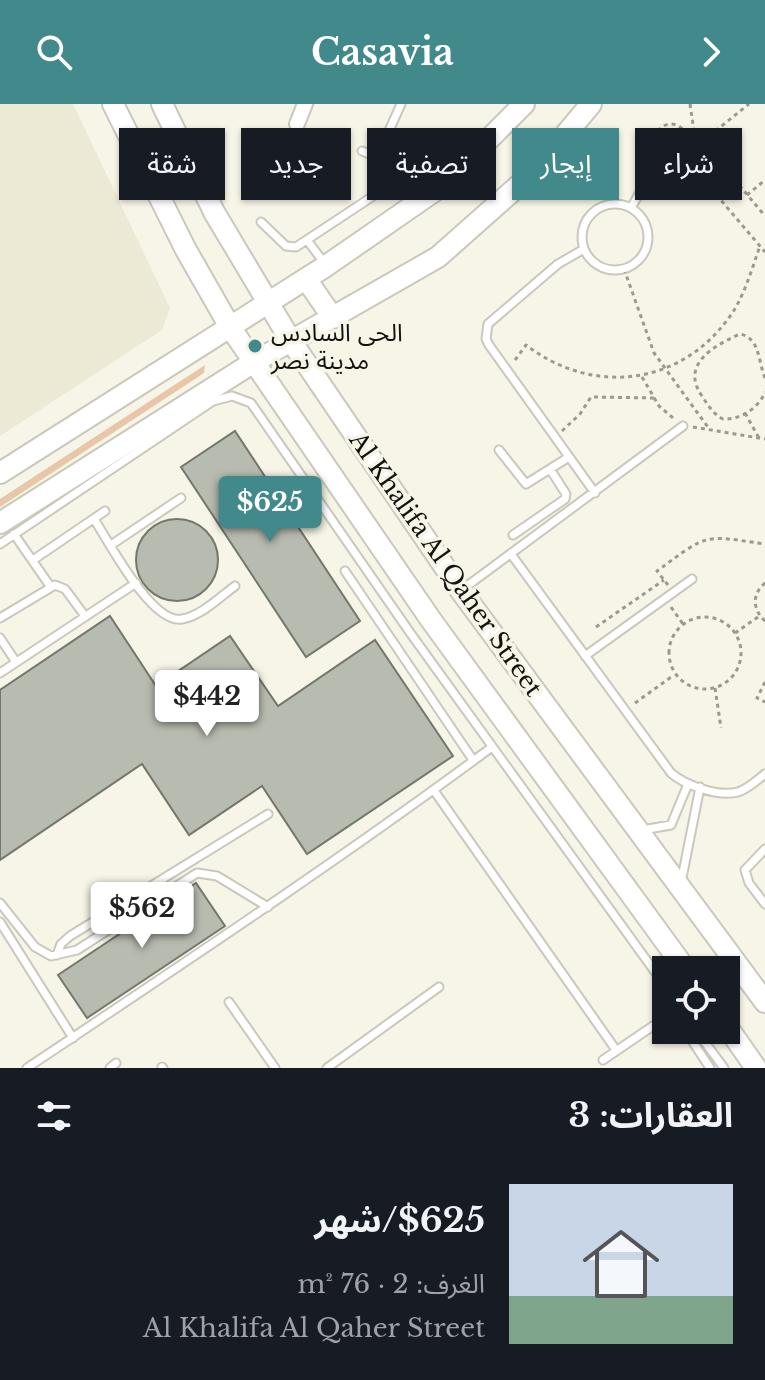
<!DOCTYPE html>
<html lang="ar">
<meta charset="utf-8">
<style>
:root{--surface:#171b24;--page:#242831;--text:#f1f3f6;--muted:#9ea1a6;--line:#363941;--accent:#41898b}
body{margin:0;font-family:"Libre Baskerville","Noto Sans Arabic",serif;background:var(--page);color:var(--text);direction:rtl;height:100vh;display:flex;flex-direction:column;font-size:30px;white-space:nowrap}
*{box-sizing:border-box;margin:0}
p{font-size:26px;color:var(--muted)}
.icon{flex:none;width:44px;height:44px;fill:none;stroke:currentColor;stroke-width:2;stroke-linecap:round;stroke-linejoin:round}
.map{position:relative;height:964px;overflow:hidden;direction:ltr}
.details{display:flex;flex-direction:column;background:var(--surface);flex:1}
.details>*{flex:none}
.hud{position:absolute;left:24px;top:24px;width:718px;height:72px;direction:rtl;display:flex;gap:16px}
.fabs{position:absolute;left:652px;top:852px;display:grid;gap:16px}
.fabs a{display:grid;place-items:center;width:88px;height:88px;border-radius:0px;background:var(--surface);box-shadow:0 2px 6px #0004;font-size:40px}
.price{position:absolute;translate:-50% -68px;padding:0 18px;border-radius:8px;background:#fff;color:#222;font-size:26px;line-height:52px;filter:drop-shadow(0 2px 4px #0008)}
.price::after{content:'';position:absolute;left:50%;top:48px;width:24px;height:18px;margin-left:-12px;background:inherit;clip-path:polygon(0 0,100% 0,50% 100%)}
.price.on{background:var(--accent);color:#fff}
ul{padding:0;list-style:none}
li{display:flex;align-items:center;gap:24px;height:200px;padding:0 32px}
li+li{border-top:2px solid var(--line)}
li span{display:grid;place-items:center;flex:none;width:224px;height:160px;border-radius:0px;color:#555}
li>.icon{margin-inline-start:auto}
span .icon{width:96px;height:96px;fill:#fffc;stroke-width:1}
li b{font-size:34px}
h2{display:flex;justify-content:space-between;align-items:center;height:96px;padding:0 32px;font-size:34px}
.chip{padding:0 28px;border-radius:0px;background:var(--surface);box-shadow:0 2px 6px #0004;font-size:28px;line-height:72px}
.chip.on{background:var(--accent);color:#fff}
header{display:flex;justify-content:space-between;align-items:center;height:104px;padding:0 32px;background:var(--accent);color:#fff;font-size:36px;font-weight:700}
.map>svg:first-child{display:block}
.built{fill:#ecead5}
.green{fill:#e8c6a7}
.building{fill:#b8bcb0;stroke:#73776c;stroke-width:2}
.lines{fill:none;stroke-linecap:round;stroke-linejoin:round}
.service-casing{stroke:#cac8bb;stroke-width:11}
.minor-casing{stroke:#cac8bb;stroke-width:18}
.primary-casing{stroke:#cac8bb;stroke-width:24}
.path{stroke:#9b9a90;stroke-width:3;stroke-dasharray:4 4;stroke-linecap:butt}
.service{stroke:#fff;stroke-width:7}
.minor{stroke:#fff;stroke-width:14}
.primary{stroke:#fff;stroke-width:20}
.poi-dot{fill:#41898b;stroke:#f6f5e7;stroke-width:3}
.labels{text-anchor:middle;dominant-baseline:central;stroke-width:7;stroke-linejoin:round;paint-order:stroke}
.poi-label{font-size:24px;fill:#13120e;stroke:#f6f5e7;text-anchor:start}
.street-label{font-size:24px;fill:#13120e;stroke:#f6f5e7}
</style>
<header><svg class="icon" aria-label="forward" viewBox="0 0 24 24"><path d="M9 5l7 7-7 7"/></svg>Casavia<svg class="icon" aria-label="search" viewBox="0 0 24 24"><circle cx="10" cy="10" r="6"/><path d="M15 15l6 6"/></svg></header>
<div class="map">
<svg width="765" height="964" viewBox="0 0 765 964">
<rect width="100%" height="100%" fill="#f6f5e7"/>
<!-- built -->
<path class="built" d="M0,0H73L170,204L162,226L0,332Z"/>
<!-- green -->
<path class="green" d="M205,261L204,269L0,403V395Z"/>
<!-- building -->
<path class="building" d="M235,327L360,517L306,553L181,363Z
M136 456a41 41 0 1 1 82 0a41 41 0 1 1-82 0Z
M110,512L156,582L230,532L278,602L375,536L453,652L307,750L262,682L189,731L142,660L0,756V586Z
M196,779L225,822L87,914L58,871Z"/>
<g class="lines">
<!-- service casing -->
<g class="service-casing">
<path id="service" d="M401,0L388,29L389,35L454,65
M362,47L438,79
M582 133a33 33 0 1 1 66 0a33 33 0 1 1-66 0Z
M631,104L655,62
M261,118L286,142L296,143L411,67
M307,136L325,160
M584,145L558,160L488,220L486,235L489,241L595,389
M499,346L526,380L569,353
M94,415C109,438 152,521 182,515C201,512 220,493 235,482
M14,430L50,482
M513,431L565,395L566,390L550,365
M0,440L213,297L232,292L251,299L411,530L666,883
M111,441L181,394
M511,450L671,669C686,682 719,693 738,688C748,685 757,676 765,670
M33,456L105,407
M345,467L473,656
M463,485L683,322
M0,514L55,481L65,485L85,512
M0,534L16,558
M585,552L692,475
M0,569L136,479
M435,688L616,946
M642,726L671,721L688,680
M765,745L745,766L749,779L765,800
M681,779L700,683
M0,799L35,843L51,852L77,846L197,769L217,772L268,803
M0,818L73,934
M57,851L61,840L70,832L268,710
M229,898L275,964
M685,926L710,964
M696,926L724,964
M603,956L666,913
M162,963L163,964
M27,964C184,859 341,755 492,643
M110,964L116,959
M327,964L439,883"/>
</g>
<!-- minor casing -->
<g class="minor-casing">
<path id="minor" d="M297,20L305,0"/>
</g>
<!-- primary casing -->
<g class="primary-casing">
<path id="primary" d="M113,0L186,146L230,223L431,516L686,866
M162,0L214,108L291,237L461,487L765,898
M306,175L333,214
M0,369L326,162L443,81L524,0
M0,419L254,258L438,153L535,67L591,0
M726,921L756,964"/>
</g>
<!-- path -->
<path class="path" d="M690,0L694,27
M656 35a15 15 0 1 1 30 0a15 15 0 1 1-30 0Z
M687,33L694,27L765,112
M703,37L749,0
M680,48L765,148
M747,91L765,76
M624,165L654,249L710,326
M515,256L526,241C591,291 678,283 728,215C744,194 751,167 760,142
M642,273L659,302L673,314
M765,274C758,257 760,234 740,230C713,242 680,261 702,292C708,301 713,310 723,315C740,316 759,304 765,288
M745,309L759,334
M693,323L765,335
M562,327L580,310L591,293L654,294
M765,479C752,490 752,505 765,517
M668,481L657,467C709,429 702,431 765,440
M671,503L683,520
M669 549a36 36 0 1 1 72 0a36 36 0 1 1-72 0Z
M596,523L664,476
M735,529L758,513
M765,578L757,594L765,598
M715,584L721,624
M635,599L674,571"/>
<!-- service -->
<use href="#service" class="service"/>
<!-- minor -->
<use href="#minor" class="minor"/>
<!-- primary -->
<use href="#primary" class="primary"/>
</g>
<!-- markers -->
<circle class="poi-dot" cx="255" cy="242" r="8"/>
<g class="labels">
<!-- poi labels -->
<g class="poi-label">
<text x="271" y="228">الحى السادس<tspan x="271" dy="28">مدينة نصر</tspan></text>
</g>
<!-- street labels -->
<g class="street-label">
<text transform="translate(446 460) rotate(55)">Al Khalifa Al Qaher Street</text>
</g>
</g>
</svg>
<div class="fabs">
<a><svg class="icon" aria-label="locate" viewBox="0 0 24 24"><circle cx="12" cy="12" r="6"/><path d="M12 2v4M12 18v4M2 12h4M18 12h4"/></svg></a>
</div>
<b class="price on" style="left:270px;top:440px">$625</b>
<b class="price" style="left:207px;top:634px">$442</b>
<b class="price" style="left:142px;top:846px">$562</b>
<div class="hud">
<a class="chip">شراء</a>
<a class="chip on">إيجار</a>
<a class="chip">تصفية</a>
<a class="chip">جديد</a>
<a class="chip">شقة</a>
</div>
</div>
<section class="details">
<h2>العقارات: 3<svg class="icon" aria-label="filters" viewBox="0 0 24 24"><path d="M4 7h16M4 17h16"/><circle cx="9" cy="7" r="2"/><circle cx="15" cy="17" r="2"/></svg></h2>
<ul>
<li><span style="background:linear-gradient(#c9d6e8 70%,#7fa58c 0)"><svg class="icon" aria-label="home" viewBox="0 0 24 24"><path d="M3 11l9-7 9 7M6 9v11h12V9"/></svg></span><div><b>$625/شهر</b><p>الغرف: 2 · 76 m²</p><p>Al Khalifa Al Qaher Street</p></div></li>
</ul>
</section>
